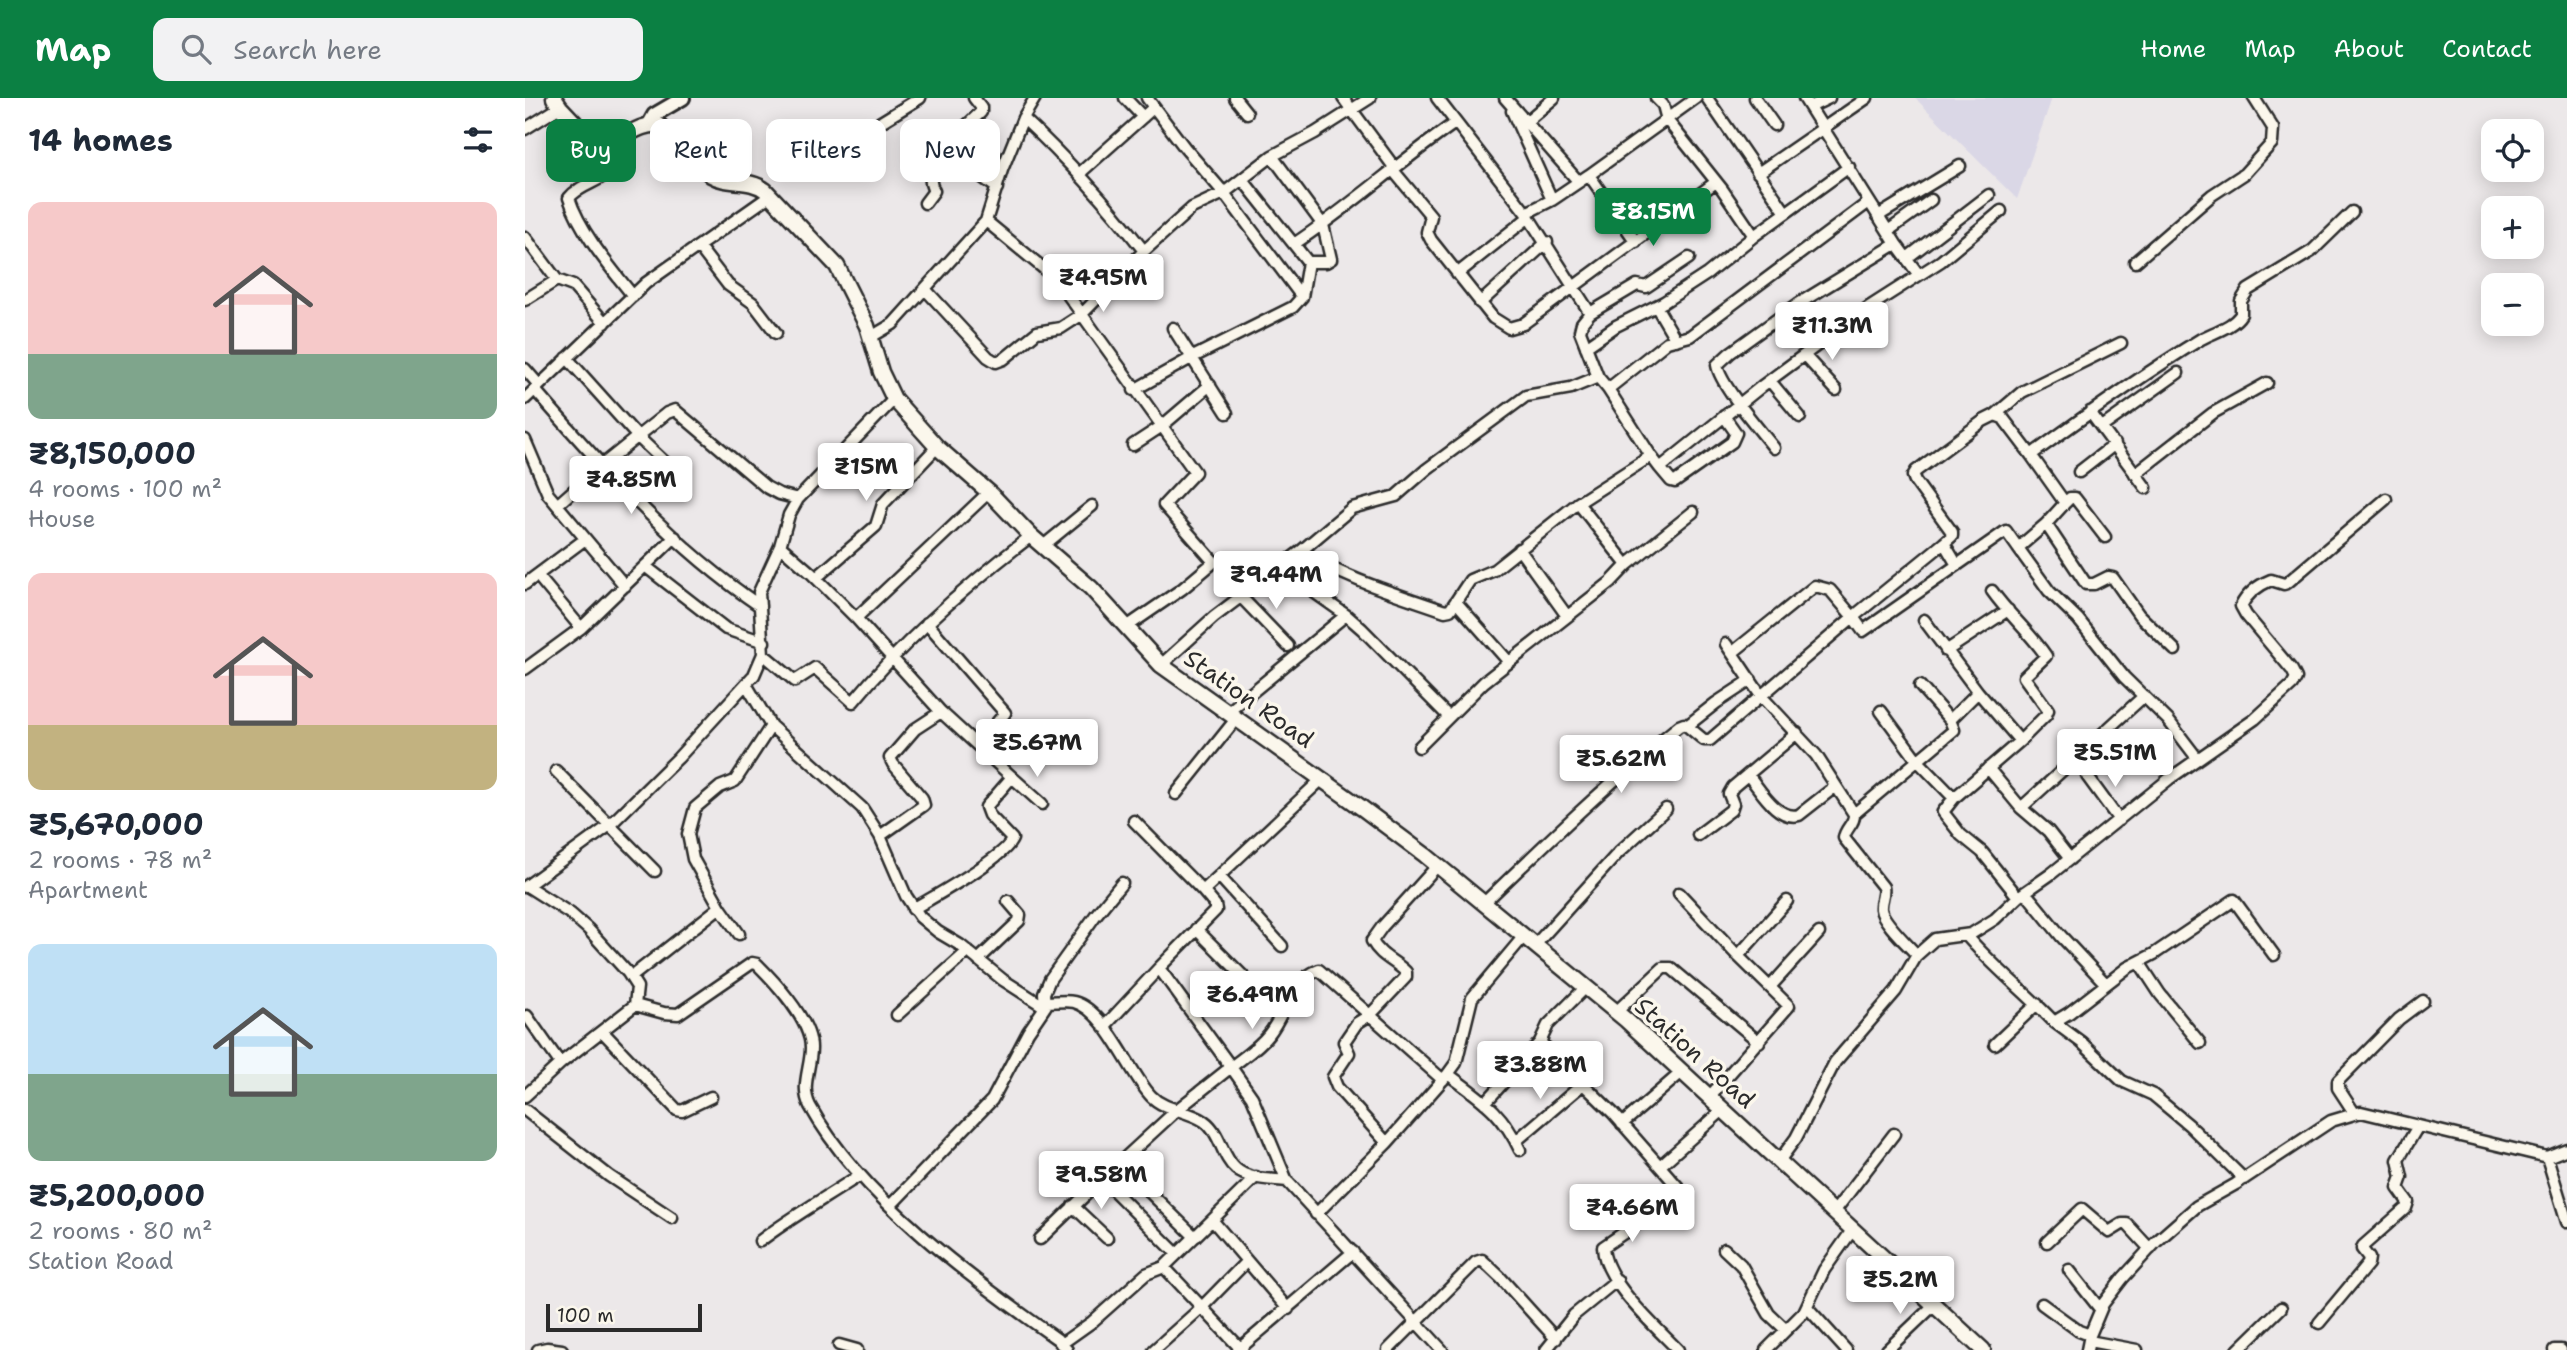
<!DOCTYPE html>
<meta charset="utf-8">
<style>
:root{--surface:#fff;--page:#f2f2f3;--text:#1f2937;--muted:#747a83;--accent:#0b8043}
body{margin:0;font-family:"Shantell Sans",sans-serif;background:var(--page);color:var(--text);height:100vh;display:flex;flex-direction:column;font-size:26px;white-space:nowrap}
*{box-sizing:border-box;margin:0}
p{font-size:23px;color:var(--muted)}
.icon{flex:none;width:38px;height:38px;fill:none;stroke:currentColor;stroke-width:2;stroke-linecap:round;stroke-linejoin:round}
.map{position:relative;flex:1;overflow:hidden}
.sheet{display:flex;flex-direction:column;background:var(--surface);width:525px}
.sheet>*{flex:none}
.top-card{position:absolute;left:21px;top:21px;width:665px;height:63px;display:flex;gap:14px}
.fabs{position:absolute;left:1956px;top:21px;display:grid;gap:14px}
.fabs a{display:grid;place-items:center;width:63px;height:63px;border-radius:14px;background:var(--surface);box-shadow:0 4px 18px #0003;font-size:35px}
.scale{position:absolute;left:21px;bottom:18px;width:156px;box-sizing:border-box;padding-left:7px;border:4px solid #2b2b2b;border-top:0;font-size:19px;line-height:24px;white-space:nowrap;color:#2b2b2b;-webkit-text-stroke:5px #fbf7ec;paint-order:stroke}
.price{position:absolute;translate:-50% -60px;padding:0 16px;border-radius:7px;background:#fff;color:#222;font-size:23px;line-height:46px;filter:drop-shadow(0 2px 4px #0008)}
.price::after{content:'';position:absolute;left:50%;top:42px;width:21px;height:16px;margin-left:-10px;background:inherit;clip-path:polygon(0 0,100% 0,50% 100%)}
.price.selected{background:var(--accent);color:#fff}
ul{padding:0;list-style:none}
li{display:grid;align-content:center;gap:14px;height:371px;padding:0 28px}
li span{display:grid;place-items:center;height:217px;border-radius:14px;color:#555}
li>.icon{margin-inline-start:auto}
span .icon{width:126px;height:126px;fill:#fffc;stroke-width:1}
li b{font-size:30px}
h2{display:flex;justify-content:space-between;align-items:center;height:84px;padding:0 28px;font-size:30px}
.pill{padding:0 24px;border-radius:14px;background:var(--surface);box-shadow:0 4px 18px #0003;font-size:24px;line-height:63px}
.pill.selected{background:var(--accent);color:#fff}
header{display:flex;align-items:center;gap:42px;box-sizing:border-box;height:98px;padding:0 35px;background:var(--accent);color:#fff}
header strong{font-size:33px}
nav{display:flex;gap:38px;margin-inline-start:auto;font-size:24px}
.search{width:490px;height:63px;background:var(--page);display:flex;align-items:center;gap:18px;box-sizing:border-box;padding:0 24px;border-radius:14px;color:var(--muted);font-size:26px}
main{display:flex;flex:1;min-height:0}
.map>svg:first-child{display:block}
.built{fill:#dad7e6}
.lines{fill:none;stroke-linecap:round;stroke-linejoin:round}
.minor-casing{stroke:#2b2b2b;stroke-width:15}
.tertiary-casing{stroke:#2b2b2b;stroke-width:18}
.secondary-casing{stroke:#2b2b2b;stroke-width:19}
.minor{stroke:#fbf7ec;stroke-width:10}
.tertiary{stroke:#fbf7ec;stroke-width:12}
.secondary{stroke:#fbf7ec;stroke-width:14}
.labels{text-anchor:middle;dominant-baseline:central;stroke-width:7;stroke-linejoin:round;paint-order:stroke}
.street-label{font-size:24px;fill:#2b2b2b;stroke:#fbf7ec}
</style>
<header>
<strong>Map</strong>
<div class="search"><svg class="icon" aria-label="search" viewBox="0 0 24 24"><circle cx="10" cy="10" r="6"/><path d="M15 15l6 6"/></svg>Search here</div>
<nav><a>Home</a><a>Map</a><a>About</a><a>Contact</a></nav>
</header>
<main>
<section class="sheet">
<h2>14 homes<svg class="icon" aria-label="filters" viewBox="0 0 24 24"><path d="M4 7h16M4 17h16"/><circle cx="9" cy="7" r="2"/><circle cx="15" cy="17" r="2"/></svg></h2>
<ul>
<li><span style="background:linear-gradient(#f6c9c9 70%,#7fa58c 0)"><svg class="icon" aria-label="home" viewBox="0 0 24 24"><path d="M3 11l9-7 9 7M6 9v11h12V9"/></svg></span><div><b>₹8,150,000</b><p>4 rooms · 100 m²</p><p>House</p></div></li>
<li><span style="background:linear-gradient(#f6c9c9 70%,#c2b280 0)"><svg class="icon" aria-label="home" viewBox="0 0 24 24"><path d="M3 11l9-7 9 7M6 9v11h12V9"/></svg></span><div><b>₹5,670,000</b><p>2 rooms · 78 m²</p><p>Apartment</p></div></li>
<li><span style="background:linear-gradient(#bfe0f5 60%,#7fa58c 0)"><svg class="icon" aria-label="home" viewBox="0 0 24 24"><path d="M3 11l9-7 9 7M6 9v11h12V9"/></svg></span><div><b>₹5,200,000</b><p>2 rooms · 80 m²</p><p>Station Road</p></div></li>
</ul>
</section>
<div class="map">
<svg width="2042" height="1252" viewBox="0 0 2042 1252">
<rect width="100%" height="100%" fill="#ece8e9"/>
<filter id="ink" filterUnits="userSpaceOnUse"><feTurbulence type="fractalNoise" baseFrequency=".0143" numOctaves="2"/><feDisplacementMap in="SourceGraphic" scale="14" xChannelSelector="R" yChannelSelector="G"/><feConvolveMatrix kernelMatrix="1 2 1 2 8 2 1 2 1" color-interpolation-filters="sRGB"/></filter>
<g filter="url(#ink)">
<!-- built -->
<path class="built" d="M1390,0H1527L1492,101Z"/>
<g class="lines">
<!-- minor casing -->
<g class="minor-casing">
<path id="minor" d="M449,0L456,9V14L421,47L423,62L432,69L447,72L472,90
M600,0L618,19
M622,0L660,50L699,95L777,199
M710,0L722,15
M818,0L869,69
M912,0L1001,115L1065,215L1057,225L1055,233L1073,279L1083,291L1142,244L1165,238L1344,104
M980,0L1053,83
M1182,0L1261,115
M1230,0L1249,27
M1279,0L1371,146L1394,177
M1285,9L1304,0
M987,13L1027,102
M498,20C543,62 581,104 619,153L667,110L699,95L747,58L790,35L845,0
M1002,23L1029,0
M351,27L395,0
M0,31L35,9
M70,46L86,72C74,85 55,86 44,100C55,134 86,170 108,198
M747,58L798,127L806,161L801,164H783
M867,71L906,118L902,134L906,142L968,220L984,230L998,226L1191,84
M555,75L628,10
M1233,75L1342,0
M1064,77L1111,144
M400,105L409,93C400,76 411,72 423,62
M1001,115L1027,102L1064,77L1171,0
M1353,118L1435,68
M461,123L518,170L538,190L670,374L639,407L689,464L657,491L603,528
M1363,133L1406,102
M1229,138L1324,69
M0,139L32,182L48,188L80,225
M769,146C825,109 875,63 930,25
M174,149L203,187L228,205L251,235
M1382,160L1464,97
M1610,164L1687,97L1719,76L1747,45L1748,30L1729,0
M932,176L1004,119
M400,191L463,259L471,264L479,261L512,234L536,230L556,217L619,153
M0,202L32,182
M955,205L1022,144
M1131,208L1151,242
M1065,215L1112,187L1121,189L1164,160
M648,230L702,315
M346,239L368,226L461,123L477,72L498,20L510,0
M1061,249L1091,228L1139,204L1182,176L1229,138L1197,91L1142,22L1138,7L1131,0
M1280,258L1311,292
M42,260L113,339L149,373
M0,271L14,287
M1245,283L1275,319
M1083,291L1126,358
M10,292C78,370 148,449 235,508
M609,292L668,259L768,209L777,199L783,164L717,81
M0,301L121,185L246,97
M1565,314L1621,390
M1470,317L1497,294L1596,245
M1577,329L1653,275
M0,342L23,396L100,488
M608,347L637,328L685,287
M1249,350C1235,332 1195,287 1192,267L1205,255L1273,206L1371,146
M1135,370L1146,383L1150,384L1207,344L1211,335L1199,318
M1554,374L1590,346
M1610,376L1688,315L1742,285
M1540,405L1545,400H1550L1580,439
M32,407L76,368L142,315L150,312L241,389L254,396L273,401
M1521,426L1561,486H1569L1583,479L1588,480L1614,517L1650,552
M255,448L286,475L331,520L464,394
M518,448L567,408
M1493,450L1524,493L1553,521L1599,579L1643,622L1672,660
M994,451L1042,518
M776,453L827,410L871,398L902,371L1001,298L1046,290L1073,279
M767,461L790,495L821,517L837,531L924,619
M1102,467L1168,414
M1432,467L1419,445L1427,438V434L1390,383L1388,378L1391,373L1458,323L1470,317L1478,320L1506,357
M120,468L201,531L239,544
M12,477L56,530
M291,480L351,428L358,406L412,349
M0,486L59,442
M716,499L763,548
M931,504L984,564
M331,520L416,614L390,631L365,660L368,666L397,700L399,707L355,738
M1399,522L1453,594L1495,643
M402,525L480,615L453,647
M1201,546L1236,598L1291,657L1329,716C1330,726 1320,730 1319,740L1358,789C1360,797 1355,803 1356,811C1357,823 1383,847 1392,857L1371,893L1310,964L1271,1040L1254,1063
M1421,553L1483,512
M1207,555L1290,488L1305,492L1328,519L1419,445
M238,556L270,583L290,570L328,604C380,541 441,488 506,438
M636,567L689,519L776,453C819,481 872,496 920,513L925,512L945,482L969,472L1053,405L1126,358L1135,370L1237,288L1344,209L1416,163L1476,113
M0,571L56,530L150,439
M221,586L246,628L337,710L355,738L381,798L395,819L413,834L435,847L478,882L520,909L523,904C531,904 541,902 549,904C581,912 605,976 626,998C639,1012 662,1012 679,1023C696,1035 696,1058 711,1071C723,1082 747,1081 762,1083L917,1252
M1356,613L1392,662L1429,700
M702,615L821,517
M1425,622L1453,594
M1162,628L1179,642H1185L1328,519L1338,533L1481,433L1493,450L1521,426L1540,405L1506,357C1561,317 1617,277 1676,241C1689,234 1708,229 1716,216V203L1723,192L1787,153L1827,114
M894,649L959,584L1086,484L1102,467L1053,405
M1463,670L1496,710L1523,733L1545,761
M31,673L130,773
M1223,677C1235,691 1252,723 1274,717L1311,688
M1562,678L1594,722
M487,679L517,706
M651,696L711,621
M1496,710L1619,598
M1329,716L1429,632L1425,622L1395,588
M609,723L678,793L797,681
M1173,737L1206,712L1208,706L1204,696L1208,689L1272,635
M694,778L757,848
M0,789L85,727L153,660L229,577L238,556L234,494L255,448L264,417L273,401L369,301
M1500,794L1536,838L1581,886
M1154,795L1213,858
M1493,799L1526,776L1644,681L1730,621L1767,587L1771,580L1767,572L1721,517L1716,508C1722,496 1734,487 1746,482L1759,486L1762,485L1861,401
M959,805C1022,744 1085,683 1154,628L1159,626L1162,628L1191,605L1226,582
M195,809L214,836
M388,811C408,799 481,759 487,741L464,717L461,709L487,679L416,614
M671,831L720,880
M1441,837C1468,869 1501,894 1529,924L1544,915L1602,870L1629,856L1709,802L1749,857
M1010,847L1094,754L1141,711
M1392,857L1410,841L1446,836L1470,821L1493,799L1457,754L1436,737L1418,714L1429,700L1495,643L1521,617L1523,612L1499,579L1521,558C1505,534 1483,516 1467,493
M453,862L494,823L495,817L483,803
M1614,864L1635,896L1675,945
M634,870L691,812L690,807L678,793
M106,879L195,809L168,761L163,736L170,710L195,689L210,683L246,628
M1245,889L1294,835
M110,907L139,915L153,916L227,865L232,866C251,885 286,923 286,950C286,970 275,989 285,1008C335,1099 448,1182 532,1241L542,1252
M1091,914L1138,870H1146L1234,944
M372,917L443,853
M2,918L35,965
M1529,924L1556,944L1597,983L1628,997L1664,1027L1719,1081
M579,929L634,870L706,969L653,1011L577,1081L652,1156
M77,933L152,1012L157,1013L186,999
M1015,944L1088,1015L1153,1089L1154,1094L1147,1102L1078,1149C1079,1183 1130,1228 1153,1252
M1470,946L1512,906
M923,976C957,1002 976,1012 995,1052
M0,998L37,964L110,907L112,889L103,875L63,831L46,816L2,788
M1185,998L1264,908L1213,858L1262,803
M960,1005L1015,944L1023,927L1061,889
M0,1012L84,1078L147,1120
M1830,1016L1813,990V983L1874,921L1898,903
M1097,1026L1158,973
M991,1043L1058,986
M862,1045L812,989L808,979L824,955L819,944L832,925L845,917L881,879V874C870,863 855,858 847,843L857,829L913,767
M2022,1059L2042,1124
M595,1065L670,1139
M1135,1068L1199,1011
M762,1083L727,999L706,969C720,958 733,950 744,936C761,915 765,882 794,872L918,982
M366,1107L467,1002L503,934L520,909L519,895L525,881L570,818L597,785
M548,1108L582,1140
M1309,1114L1369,1036
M791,1116L862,1045L923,976L931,965L947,900L999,838
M688,1123L763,1211
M515,1141L577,1081
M235,1143C266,1119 302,1099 335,1077
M1522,1144L1557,1111L1584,1134L1597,1126H1602L1625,1151
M1199,1151L1216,1167L1244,1216L1261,1232
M639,1169L717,1252
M1544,1172L1575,1211
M1517,1206L1554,1233L1565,1237
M1282,1209L1321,1252
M1794,1225L1843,1166L1844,1160L1837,1151L1838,1148L1881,1110L1883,1104L1873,1090L1877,1079L1873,1062L1893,1028
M1564,1243L1612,1252
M536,1246L567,1224L621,1176L639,1169L731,1079
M314,1247L332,1252
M13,1252L22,1250L37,1252
M629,1252L676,1210L722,1163
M713,1252L828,1154
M863,1252L951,1164L957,1162L975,1179L1031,1241
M1021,1252L1049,1217L1092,1182
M1241,1252L1279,1214L1299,1172L1328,1131
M1362,1252L1409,1207
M1562,1252L1565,1237L1578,1206L1598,1180L1631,1144L1672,1108L1711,1086L1806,1023L1836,1014L2022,1059L2042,1051
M1713,1252L1756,1210
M2029,1252H2036"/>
</g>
<!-- tertiary casing -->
<g class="tertiary-casing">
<path id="tertiary" d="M124,26L129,17L158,0"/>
</g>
<!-- secondary casing -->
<g class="secondary-casing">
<path id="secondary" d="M29,0L35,9L70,46C93,49 111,24 134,27L186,77C203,87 224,80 240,92L312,168L342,228L356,274L369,301L412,349L467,397L506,438L566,490L636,567L837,710L900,757L1101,922L1458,1252"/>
</g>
<!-- minor -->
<use href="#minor" class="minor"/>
<!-- tertiary -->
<use href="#tertiary" class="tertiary"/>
<!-- secondary -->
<use href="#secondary" class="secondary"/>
</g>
</g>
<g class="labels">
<!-- street labels -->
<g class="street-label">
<text transform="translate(724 601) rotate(35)">Station Road</text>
<text transform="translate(1170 955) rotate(42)">Station Road</text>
</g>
</g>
</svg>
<div class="fabs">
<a><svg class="icon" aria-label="locate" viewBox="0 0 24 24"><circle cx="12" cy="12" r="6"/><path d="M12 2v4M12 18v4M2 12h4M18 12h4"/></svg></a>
<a>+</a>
<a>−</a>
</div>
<div class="scale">100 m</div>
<b class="price selected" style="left:1128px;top:150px">₹8.15M</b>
<b class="price" style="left:578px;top:216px">₹4.95M</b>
<b class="price" style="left:1307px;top:264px">₹11.3M</b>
<b class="price" style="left:341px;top:405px">₹15M</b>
<b class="price" style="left:106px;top:418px">₹4.85M</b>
<b class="price" style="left:751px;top:513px">₹9.44M</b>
<b class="price" style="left:512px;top:681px">₹5.67M</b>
<b class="price" style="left:1590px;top:691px">₹5.51M</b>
<b class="price" style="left:1096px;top:697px">₹5.62M</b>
<b class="price" style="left:727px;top:933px">₹6.49M</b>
<b class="price" style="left:1015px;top:1003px">₹3.88M</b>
<b class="price" style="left:576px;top:1113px">₹9.58M</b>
<b class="price" style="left:1107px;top:1146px">₹4.66M</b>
<b class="price" style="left:1375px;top:1218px">₹5.2M</b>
<div class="top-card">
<a class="pill selected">Buy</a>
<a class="pill">Rent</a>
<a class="pill">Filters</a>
<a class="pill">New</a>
</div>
</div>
</main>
